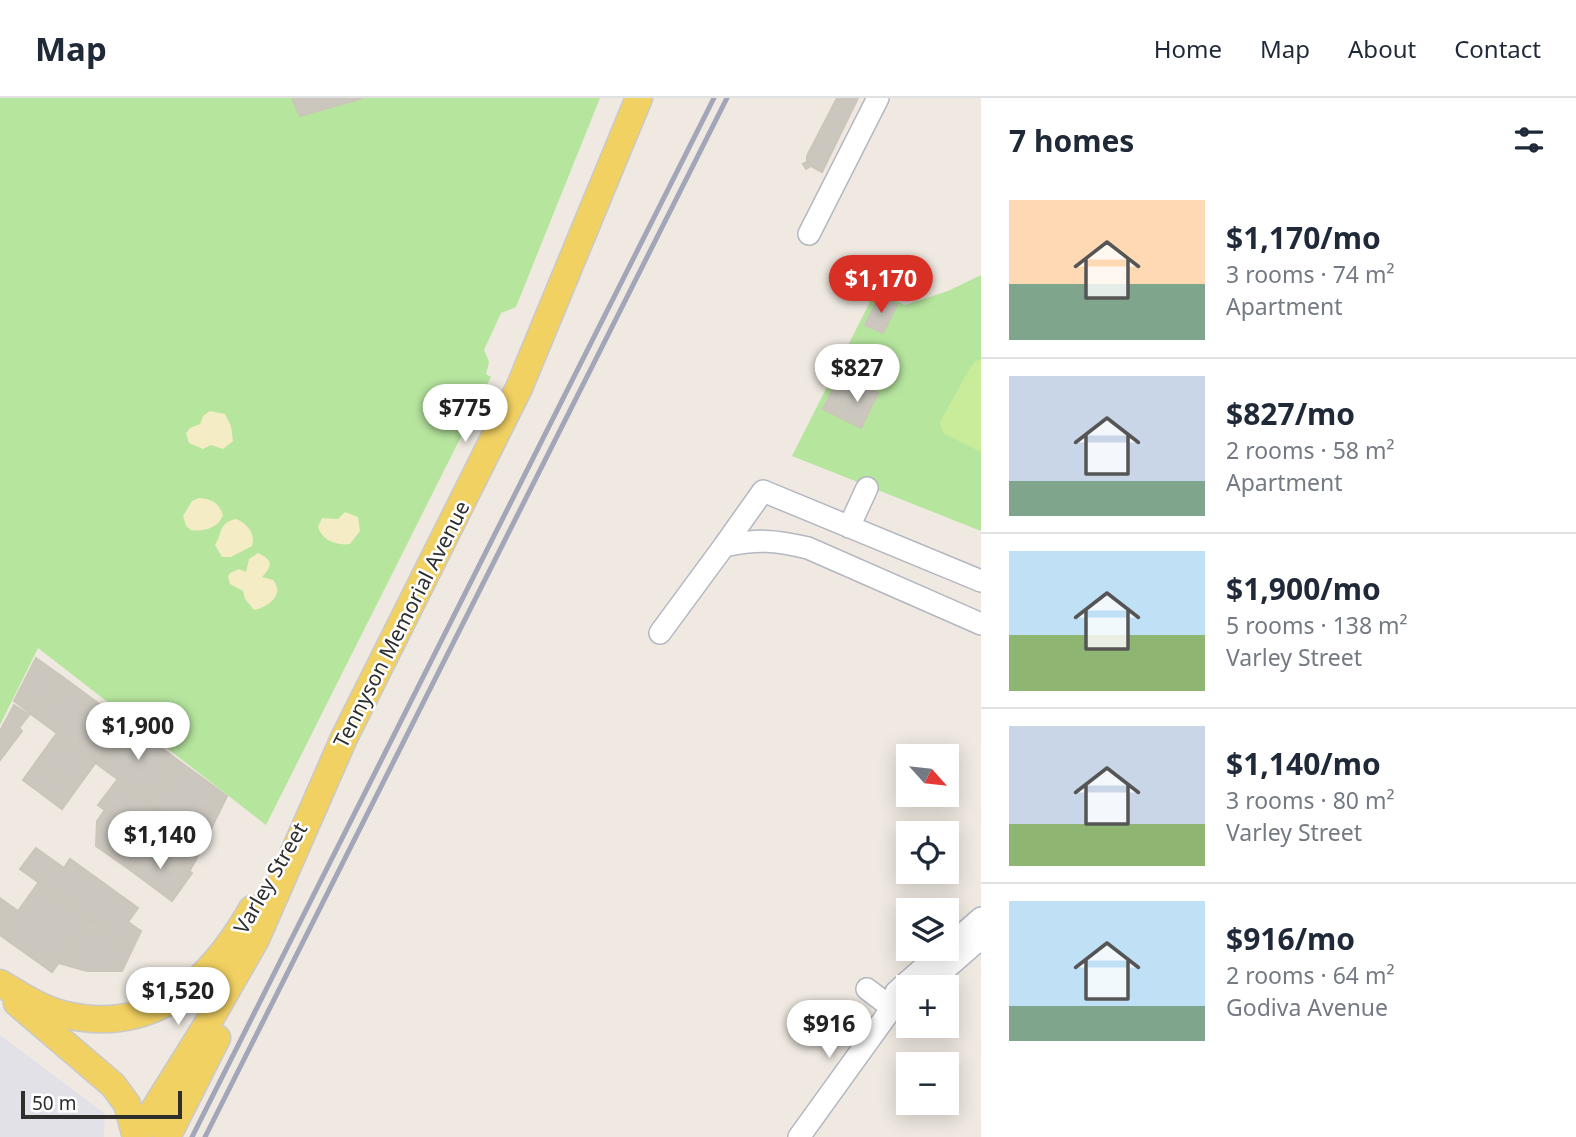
<!DOCTYPE html>
<meta charset="utf-8">
<style>
:root{--surface:#fff;--page:#f6f6f7;--text:#1f2937;--muted:#747a83;--line:#e0e1e3;--accent:#d93025}
body{margin:0;font-family:"Noto Sans",sans-serif;background:var(--page);color:var(--text);height:100vh;display:flex;flex-direction:column;font-size:26px;white-space:nowrap}
*{box-sizing:border-box;margin:0}
p{font-size:23px;color:var(--muted)}
.icon{flex:none;width:38px;height:38px;fill:none;stroke:currentColor;stroke-width:2;stroke-linecap:round;stroke-linejoin:round}
.map{position:relative;flex:1;overflow:hidden}
.panel{display:flex;flex-direction:column;background:var(--surface);width:595px}
.panel>*{flex:none}
.needle{width:46px;rotate:117deg}
.buttons{position:absolute;left:896px;top:646px;display:grid;gap:14px}
.buttons a{display:grid;place-items:center;width:63px;height:63px;border-radius:0px;background:var(--surface);box-shadow:0 4px 18px #0003;font-size:35px}
.scale{position:absolute;left:21px;bottom:18px;width:161px;box-sizing:border-box;padding-left:7px;border:4px solid #2e2e2e;border-top:0;font-size:19px;line-height:24px;white-space:nowrap;color:#2e2e2e;-webkit-text-stroke:5px #fff;paint-order:stroke}
.price{position:absolute;translate:-50% -60px;padding:0 16px;border-radius:24px;background:#fff;color:#222;font-size:23px;line-height:46px;filter:drop-shadow(0 2px 4px #0008)}
.price::after{content:'';position:absolute;left:50%;top:42px;width:21px;height:16px;margin-left:-10px;background:inherit;clip-path:polygon(0 0,100% 0,50% 100%)}
.price.current{background:var(--accent);color:#fff}
ul{padding:0;list-style:none}
li{display:flex;align-items:center;gap:21px;height:175px;padding:0 28px}
li+li{border-top:2px solid var(--line)}
li span{display:grid;place-items:center;flex:none;width:196px;height:140px;border-radius:0px;color:#555}
li>.icon{margin-inline-start:auto}
span .icon{width:84px;height:84px;fill:#fffc;stroke-width:1}
li b{font-size:30px}
h2{display:flex;justify-content:space-between;align-items:center;height:84px;padding:0 28px;font-size:30px}
header{display:flex;align-items:center;gap:42px;box-sizing:border-box;height:98px;padding:0 35px;background:var(--surface);border-bottom:2px solid var(--line)}
header strong{font-size:33px}
nav{display:flex;gap:38px;margin-inline-start:auto;font-size:24px}
main{display:flex;flex:1;min-height:0}
.map>svg:first-child{display:block}
.industrial{fill:#e3e1e8}
.green{fill:#b6e59e}
.sand{fill:#f3ecc5}
.pitch{fill:#c9ec9a}
.building{fill:#cbc7bf;stroke:#cbc5ba;stroke-width:2}
.lines{fill:none;stroke-linecap:round;stroke-linejoin:round}
.minor-casing{stroke:#b4b7c1;stroke-width:24}
.major-casing{stroke:#c9c9c9;stroke-width:29}
.minor{stroke:#fff;stroke-width:21}
.major{stroke:#f2d163;stroke-width:26}
.rail{stroke:#a3a6b8;stroke-width:5}
.labels{text-anchor:middle;dominant-baseline:central;stroke-width:5;stroke-linejoin:round;paint-order:stroke}
.street-label{font-size:21px;fill:#2e2e2e;stroke:#fff}
</style>
<header>
<strong>Map</strong>
<nav><a>Home</a><a>Map</a><a>About</a><a>Contact</a></nav>
</header>
<main>
<div class="map">
<svg width="981" height="1039" viewBox="0 0 981 1039">
<rect width="100%" height="100%" fill="#efe9e1"/>
<!-- industrial -->
<path class="industrial" d="M0,937L105,1016L104,1039H0Z"/>
<!-- green -->
<path class="green" d="M0,0H600L516,209L501,215L484,252L489,264L486,276L491,279L266,727L38,550L0,627Z
M981,177V433L792,358L875,194L905,207L948,193Z"/>
<!-- sand -->
<path class="sand" d="M210,313L225,316L231,328L233,343L223,351L211,347L203,351L189,345L186,335L190,330L200,326L203,318Z
M199,400C212,401 219,405 223,417C219,430 203,434 191,432L186,428L183,418L192,403Z
M345,414L358,419L360,433L350,446C336,448 322,442 318,429L322,420L338,421Z
M236,421C247,425 256,436 252,448L231,459H222L215,447C223,435 218,425 236,421Z
M258,455C275,463 271,469 262,479L273,482C285,496 269,509 254,512L245,501L243,493L230,486L228,479L230,475L239,471L246,474L249,461Z"/>
<!-- pitch -->
<path class="pitch" d="M981,262V354L943,335L940,324L970,270L975,263Z"/>
<!-- building -->
<path class="building" d="M292,0H363L300,18Z
M837,0H858L822,74L811,68L806,71L803,66L807,64V58Z
M879,198L897,207L883,235L865,227Z
M854,249L867,255L835,317L823,311Z
M852,283L878,295L861,330L835,317Z
M36,560L64,580L35,619L14,603Z
M64,580L125,625L96,664L35,619Z
M14,607L29,617L19,630L22,633L0,662V633Z
M127,625L179,663L149,704L97,666Z
M57,635L96,664L75,693L36,664Z
M179,663L227,698L209,735L201,729L194,737L149,704Z
M36,664L75,693L62,711L23,682Z
M118,681L156,709L137,735L98,707Z
M156,709L194,737L187,748L199,756L189,774L137,735Z
M105,712L148,744L129,771L96,748L97,723Z
M148,744L192,775L172,803L129,771Z
M36,750L64,770L70,761L138,810L128,824L141,833L132,852L20,771Z
M39,784L90,822L52,874L0,837L1,801L18,813Z
M90,822L132,852L122,873H87L58,865Z"/>
<g class="lines">
<!-- minor casing -->
<g class="minor-casing">
<path id="minor" d="M809,136L878,0
M849,429L867,390
M724,448L763,393L981,483
M660,535L724,448C758,441 774,442 808,450L981,526
M947,850L981,820
M925,889L981,840
M867,891L892,910
M799,1039L892,910L896,894L946,850"/>
</g>
<!-- major casing -->
<g class="major-casing">
<path id="major" d="M0,885C20,897 40,910 62,916C153,939 211,883 252,811
M17,905L113,987L127,1006L136,1039
M137,1039L208,925L256,841L344,640L519,290L639,0
M167,1039L217,940"/>
</g>
<!-- minor -->
<use href="#minor" class="minor"/>
<!-- major -->
<use href="#major" class="major"/>
<!-- rail -->
<path class="rail" d="M192,1039L714,0
M205,1039L727,0"/>
</g>
<g class="labels">
<!-- street labels -->
<g class="street-label">
<text transform="translate(401 526) rotate(-63)">Tennyson Memorial Avenue</text>
<text transform="translate(270 780) rotate(-60)">Varley Street</text>
</g>
</g>
</svg>
<div class="buttons">
<a><svg class="needle" viewBox="-14 -14 28 28"><path d="M0-13l5 13h-10z" fill="#e53935"/><path d="M0 13l5-13h-10z" fill="#747a83"/></svg></a>
<a><svg class="icon" aria-label="locate" viewBox="0 0 24 24"><circle cx="12" cy="12" r="6"/><path d="M12 2v4M12 18v4M2 12h4M18 12h4"/></svg></a>
<a><svg class="icon" aria-label="layers" viewBox="0 0 24 24"><path d="M12 4l9 5-9 5-9-5zM3 14l9 5 9-5"/></svg></a>
<a>+</a>
<a>−</a>
</div>
<div class="scale">50 m</div>
<b class="price current" style="left:881px;top:217px">$1,170</b>
<b class="price" style="left:857px;top:306px">$827</b>
<b class="price" style="left:465px;top:346px">$775</b>
<b class="price" style="left:138px;top:664px">$1,900</b>
<b class="price" style="left:160px;top:773px">$1,140</b>
<b class="price" style="left:178px;top:929px">$1,520</b>
<b class="price" style="left:829px;top:962px">$916</b>
</div>
<section class="panel">
<h2>7 homes<svg class="icon" aria-label="filters" viewBox="0 0 24 24"><path d="M4 7h16M4 17h16"/><circle cx="9" cy="7" r="2"/><circle cx="15" cy="17" r="2"/></svg></h2>
<ul>
<li><span style="background:linear-gradient(#ffd9b3 60%,#7fa58c 0)"><svg class="icon" aria-label="home" viewBox="0 0 24 24"><path d="M3 11l9-7 9 7M6 9v11h12V9"/></svg></span><div><b>$1,170/mo</b><p>3 rooms · 74 m²</p><p>Apartment</p></div></li>
<li><span style="background:linear-gradient(#c9d6e8 75%,#7fa58c 0)"><svg class="icon" aria-label="home" viewBox="0 0 24 24"><path d="M3 11l9-7 9 7M6 9v11h12V9"/></svg></span><div><b>$827/mo</b><p>2 rooms · 58 m²</p><p>Apartment</p></div></li>
<li><span style="background:linear-gradient(#bfe0f5 60%,#8fb573 0)"><svg class="icon" aria-label="home" viewBox="0 0 24 24"><path d="M3 11l9-7 9 7M6 9v11h12V9"/></svg></span><div><b>$1,900/mo</b><p>5 rooms · 138 m²</p><p>Varley Street</p></div></li>
<li><span style="background:linear-gradient(#c9d6e8 70%,#8fb573 0)"><svg class="icon" aria-label="home" viewBox="0 0 24 24"><path d="M3 11l9-7 9 7M6 9v11h12V9"/></svg></span><div><b>$1,140/mo</b><p>3 rooms · 80 m²</p><p>Varley Street</p></div></li>
<li><span style="background:linear-gradient(#bfe0f5 75%,#7fa58c 0)"><svg class="icon" aria-label="home" viewBox="0 0 24 24"><path d="M3 11l9-7 9 7M6 9v11h12V9"/></svg></span><div><b>$916/mo</b><p>2 rooms · 64 m²</p><p>Godiva Avenue</p></div></li>
</ul>
</section>
</main>
